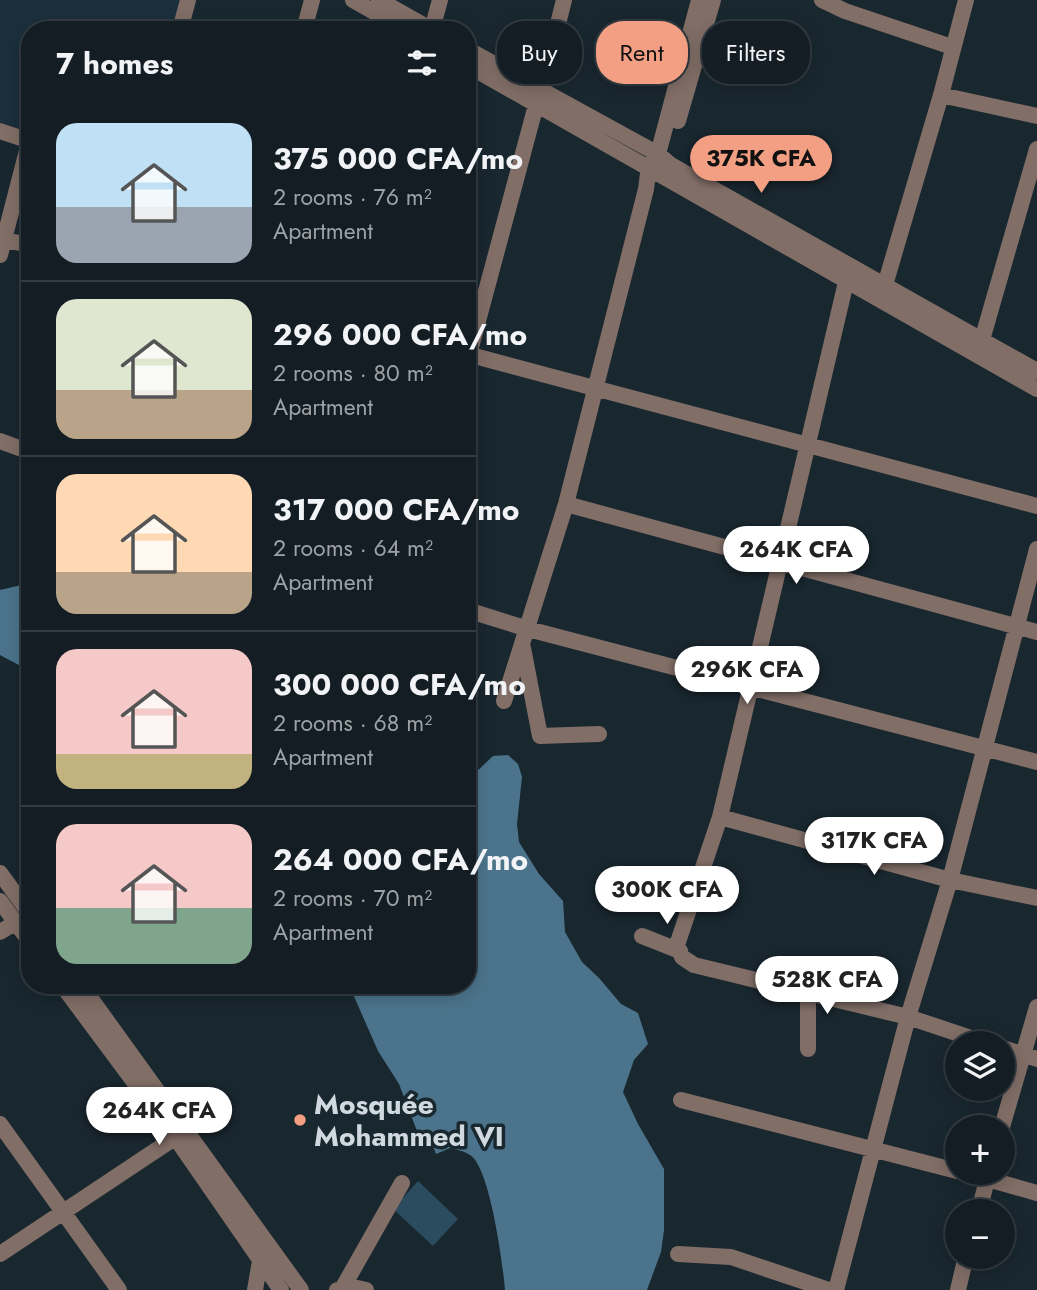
<!DOCTYPE html>
<meta charset="utf-8">
<style>
:root{--surface:#131d23;--page:#1c262b;--text:#f1f3f6;--muted:#9da2a6;--line:#323b41;--accent:#f39f84}
body{margin:0;font-family:Jost,sans-serif;background:var(--page);color:var(--text);height:100vh;display:flex;flex-direction:column;font-size:26px;white-space:nowrap}
*{box-sizing:border-box;margin:0}
p{font-size:23px;color:var(--muted)}
.icon{flex:none;width:38px;height:38px;fill:none;stroke:currentColor;stroke-width:2;stroke-linecap:round;stroke-linejoin:round}
.map{position:relative;flex:1;overflow:hidden}
.details{position:absolute;left:21px;top:21px;width:455px;height:973px;display:flex;flex-direction:column;background:var(--surface);border-radius:28px;box-shadow:0 4px 18px #0003,0 0 0 2px var(--line)}
.details>*{flex:none}
.top-card{position:absolute;left:497px;top:21px;width:434px;height:63px;display:flex;gap:14px}
.tools{position:absolute;left:945px;top:1031px;display:grid;gap:14px}
.tools a{display:grid;place-items:center;width:70px;height:70px;border-radius:50%;background:var(--surface);box-shadow:0 4px 18px #0003,0 0 0 2px var(--line);font-size:35px}
.price{position:absolute;translate:-50% -60px;padding:0 16px;border-radius:24px;background:#fff;color:#222;font-size:23px;line-height:46px;filter:drop-shadow(0 2px 4px #0008)}
.price::after{content:'';position:absolute;left:50%;top:42px;width:21px;height:16px;margin-left:-10px;background:inherit;clip-path:polygon(0 0,100% 0,50% 100%)}
.price.selected{background:var(--accent);color:#111}
ul{padding:0;list-style:none}
li{display:flex;align-items:center;gap:21px;height:175px;padding:0 35px}
li+li{border-top:2px solid var(--line)}
li span{display:grid;place-items:center;flex:none;width:196px;height:140px;border-radius:21px;color:#555}
li>.icon{margin-inline-start:auto}
span .icon{width:84px;height:84px;fill:#fffc;stroke-width:1}
li b{font-size:30px}
h2{display:flex;justify-content:space-between;align-items:center;height:84px;padding:0 35px;font-size:30px}
.chip{padding:0 24px;border-radius:28px;background:var(--surface);box-shadow:0 4px 18px #0003,0 0 0 2px var(--line);font-size:24px;line-height:63px}
.chip.selected{background:var(--accent);color:#111}
.map>svg:first-child{display:block}
.built{fill:#1b303c}
.green{fill:#2b4b5e}
.water{fill:#4b748c}
.lines{fill:none;stroke-linecap:round;stroke-linejoin:round}
.minor{stroke:#816e67;stroke-width:16}
.poi-dot{fill:#f39f84;stroke:#19272f;stroke-width:2.5}
.labels{text-anchor:middle;dominant-baseline:central;stroke-width:7;stroke-linejoin:round;paint-order:stroke}
.poi-label{font-size:28px;font-weight:bold;fill:#d0d9df;stroke:#19272f;text-anchor:start}
</style>
<div class="map">
<svg width="1037" height="1290" viewBox="0 0 1037 1290">
<rect width="100%" height="100%" fill="#19272f"/>
<!-- built -->
<path class="built" d="M0,0H187L178,30H30V130L0,123Z"/>
<!-- green -->
<path class="green" d="M418,1181L458,1219L433,1246L393,1209Z"/>
<!-- water -->
<path class="water" d="M30,583V671L0,655V590Z
M508,755L518,764L522,777L517,824L519,842L539,874L563,901L565,932L582,962L599,978L621,1004L638,1013L648,1044L634,1060L623,1092L638,1124L664,1169V1230L661,1252L647,1290H505C503,1265 490,1167 470,1155C465,1151 456,1150 450,1148L436,1154L428,1133L417,1131L399,1084L378,1051L349,985H467V773H475L493,756Z"/>
<g class="lines">
<!-- minor -->
<path class="minor" d="M353,0L406,30
M379,0L432,30
M822,0L845,11L952,47
M432,29L440,0
M180,30L188,0
M304,30L312,0
M467,49L658,154L671,165L1037,371
M467,65L1037,389
M541,91L564,0
M941,95L1037,116
M678,121L713,0
M0,131L30,141
M4,240L30,245
M0,255L30,139
M846,282L720,817L677,945L682,957L694,965L908,1017L986,1043
M885,285L941,95L966,0
M982,340L1037,149
M467,354L1037,506
M467,362L536,105
M0,441L30,452
M566,504L1037,632
M28,576L30,571
M467,610L528,629L1037,762
M523,648L540,736L599,734
M504,701L566,504L646,189L649,166L658,154L699,0
M720,817L950,880L1037,898
M0,873L30,914
M0,901L30,942
M0,932L15,923
M642,936L680,951
M62,985L175,1137L281,1290
M81,985L301,1290
M808,993V1049
M1003,1048L1037,1059
M681,1100L957,1171
M0,1124L119,1290
M1002,1127L1037,1007
M963,1172L1037,1193
M979,1211L989,1172
M0,1254L182,1133
M678,1254L731,1257L829,1290
M342,1289L402,1183
M255,1290L260,1261
M337,1290L353,1287L366,1290
M836,1290L908,1017L950,880L1037,549
M958,1290L966,1256"/>
</g>
<!-- markers -->
<circle class="poi-dot" cx="300" cy="1120" r="7"/>
<g class="labels">
<!-- poi labels -->
<g class="poi-label">
<text x="314" y="1104">Mosquée<tspan x="314" dy="32">Mohammed VI</tspan></text>
</g>
</g>
</svg>
<div class="tools">
<a><svg class="icon" aria-label="layers" viewBox="0 0 24 24"><path d="M12 4l9 5-9 5-9-5zM3 14l9 5 9-5"/></svg></a>
<a>+</a>
<a>−</a>
</div>
<b class="price selected" style="left:761px;top:195px">375K CFA</b>
<b class="price" style="left:796px;top:586px">264K CFA</b>
<b class="price" style="left:747px;top:706px">296K CFA</b>
<b class="price" style="left:874px;top:877px">317K CFA</b>
<b class="price" style="left:667px;top:926px">300K CFA</b>
<b class="price" style="left:827px;top:1016px">528K CFA</b>
<b class="price" style="left:159px;top:1147px">264K CFA</b>
<div class="top-card">
<a class="chip">Buy</a>
<a class="chip selected">Rent</a>
<a class="chip">Filters</a>
</div>
<section class="details">
<h2>7 homes<svg class="icon" aria-label="filters" viewBox="0 0 24 24"><path d="M4 7h16M4 17h16"/><circle cx="9" cy="7" r="2"/><circle cx="15" cy="17" r="2"/></svg></h2>
<ul>
<li><span style="background:linear-gradient(#bfe0f5 60%,#9aa5b1 0)"><svg class="icon" aria-label="home" viewBox="0 0 24 24"><path d="M3 11l9-7 9 7M6 9v11h12V9"/></svg></span><div><b>375 000 CFA/mo</b><p>2 rooms · 76 m²</p><p>Apartment</p></div></li>
<li><span style="background:linear-gradient(#dfe7d0 65%,#b9a48a 0)"><svg class="icon" aria-label="home" viewBox="0 0 24 24"><path d="M3 11l9-7 9 7M6 9v11h12V9"/></svg></span><div><b>296 000 CFA/mo</b><p>2 rooms · 80 m²</p><p>Apartment</p></div></li>
<li><span style="background:linear-gradient(#ffd9b3 70%,#b9a48a 0)"><svg class="icon" aria-label="home" viewBox="0 0 24 24"><path d="M3 11l9-7 9 7M6 9v11h12V9"/></svg></span><div><b>317 000 CFA/mo</b><p>2 rooms · 64 m²</p><p>Apartment</p></div></li>
<li><span style="background:linear-gradient(#f6c9c9 75%,#c2b280 0)"><svg class="icon" aria-label="home" viewBox="0 0 24 24"><path d="M3 11l9-7 9 7M6 9v11h12V9"/></svg></span><div><b>300 000 CFA/mo</b><p>2 rooms · 68 m²</p><p>Apartment</p></div></li>
<li><span style="background:linear-gradient(#f6c9c9 60%,#7fa58c 0)"><svg class="icon" aria-label="home" viewBox="0 0 24 24"><path d="M3 11l9-7 9 7M6 9v11h12V9"/></svg></span><div><b>264 000 CFA/mo</b><p>2 rooms · 70 m²</p><p>Apartment</p></div></li>
</ul>
</section>
</div>
